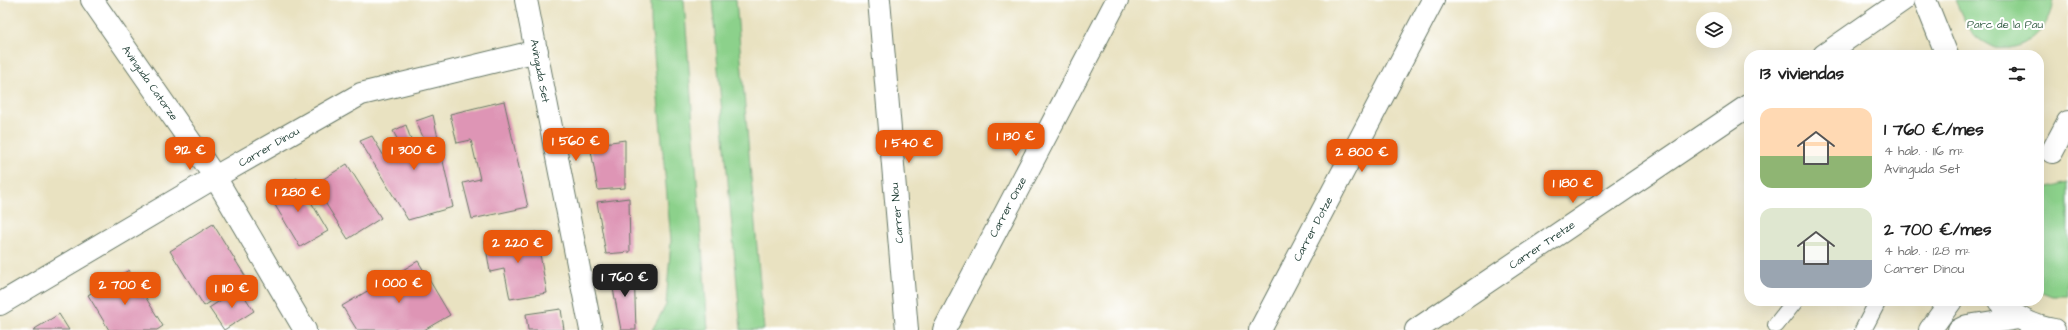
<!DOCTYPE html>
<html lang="es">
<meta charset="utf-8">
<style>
:root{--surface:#fff;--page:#f2f2f2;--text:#222;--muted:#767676;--accent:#ea580c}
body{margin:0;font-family:"Architects Daughter",sans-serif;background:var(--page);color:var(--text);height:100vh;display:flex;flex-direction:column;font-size:15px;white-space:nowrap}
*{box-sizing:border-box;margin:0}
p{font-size:13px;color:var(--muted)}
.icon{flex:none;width:22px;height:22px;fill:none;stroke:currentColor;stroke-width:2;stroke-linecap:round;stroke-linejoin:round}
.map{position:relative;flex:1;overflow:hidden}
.panel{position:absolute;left:1744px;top:50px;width:300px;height:256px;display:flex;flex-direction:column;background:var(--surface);border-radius:16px;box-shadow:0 4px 16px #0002}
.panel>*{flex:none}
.fabs{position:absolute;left:1696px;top:12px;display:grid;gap:8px}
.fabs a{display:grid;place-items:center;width:36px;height:36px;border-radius:50%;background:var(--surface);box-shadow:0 4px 16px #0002;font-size:20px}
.price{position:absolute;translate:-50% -34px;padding:0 9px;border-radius:8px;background:var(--accent);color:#fff;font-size:13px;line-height:26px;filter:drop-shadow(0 1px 2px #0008)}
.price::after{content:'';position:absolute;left:50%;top:24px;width:12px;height:9px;margin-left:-6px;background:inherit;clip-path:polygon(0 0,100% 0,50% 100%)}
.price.selected{background:#222;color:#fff}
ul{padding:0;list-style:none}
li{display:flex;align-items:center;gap:12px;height:100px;padding:0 16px}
li span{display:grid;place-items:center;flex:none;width:112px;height:80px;border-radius:12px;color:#555}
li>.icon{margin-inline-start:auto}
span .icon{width:48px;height:48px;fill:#fffc;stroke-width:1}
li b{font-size:17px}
h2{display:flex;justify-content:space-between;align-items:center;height:48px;padding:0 16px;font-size:17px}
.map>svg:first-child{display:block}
.green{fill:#8cd18b;stroke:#568760}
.building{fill:#de95b5}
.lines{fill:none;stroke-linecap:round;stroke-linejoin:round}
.lane-casing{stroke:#667765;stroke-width:18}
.street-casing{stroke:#667765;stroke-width:24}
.secondary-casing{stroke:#667765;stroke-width:24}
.lane{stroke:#fff;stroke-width:16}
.street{stroke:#fff;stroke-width:22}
.secondary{stroke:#fff;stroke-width:22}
.labels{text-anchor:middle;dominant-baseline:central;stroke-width:4;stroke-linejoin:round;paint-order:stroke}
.park-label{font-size:11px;fill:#3a624a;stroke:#fff}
.street-label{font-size:11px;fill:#1f3d34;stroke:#fff}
</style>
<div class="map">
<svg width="2068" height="330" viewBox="0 0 2068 330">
<rect width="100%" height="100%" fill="#fff"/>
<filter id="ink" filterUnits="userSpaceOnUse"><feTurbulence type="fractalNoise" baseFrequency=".025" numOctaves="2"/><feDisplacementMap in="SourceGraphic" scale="8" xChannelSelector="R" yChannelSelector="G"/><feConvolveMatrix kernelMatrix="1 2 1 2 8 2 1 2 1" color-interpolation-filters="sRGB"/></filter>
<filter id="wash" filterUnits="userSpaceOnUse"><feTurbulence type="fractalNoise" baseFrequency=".012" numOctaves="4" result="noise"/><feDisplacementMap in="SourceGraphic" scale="16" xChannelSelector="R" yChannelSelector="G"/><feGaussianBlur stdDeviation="0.9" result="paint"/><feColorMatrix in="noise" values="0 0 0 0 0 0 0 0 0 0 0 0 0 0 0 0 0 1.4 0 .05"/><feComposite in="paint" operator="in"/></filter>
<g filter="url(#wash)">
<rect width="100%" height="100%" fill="#e9e2c1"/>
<!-- green -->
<path class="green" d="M651,0H684L708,330H652L666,305L671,240L651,22Z
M712,0H736L764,330H741Z
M1955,0H2054C2052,23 2033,44 2010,48C2005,48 1999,49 1995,48C1990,46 1983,42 1979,39C1967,30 1961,13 1955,0Z
M2068,183V296H2052L2039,291V190Z"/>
<g id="blocks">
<!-- building -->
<path class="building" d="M504,101L528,207L472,219L463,183L480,179L471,140L457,143L450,114Z
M433,115L453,207L408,220L360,141L372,136L385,158L403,150L393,131L406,125L413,146L426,144L416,121Z
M625,140V188L598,190L590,145Z
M347,164L381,218L348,239L314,185Z
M297,178L328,231L300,247L269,195Z
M629,198L630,252L606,254L597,202Z
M213,224L247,279L204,306L170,251Z
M536,232L547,293L510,299L504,269L490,272L485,241Z
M418,261L450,315L424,330H357L342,306Z
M634,269L636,330H621L610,273Z
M129,270L163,326L157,330H109L88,295Z
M239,288L254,311L224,330L209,308Z
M561,309L564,330H528L526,314Z
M59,314L69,330H33Z"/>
</g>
</g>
<g filter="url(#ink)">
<use href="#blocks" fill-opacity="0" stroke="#667765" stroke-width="1"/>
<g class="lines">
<!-- lane casing -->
<g class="lane-casing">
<path id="lane" d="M1776,325L1795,301
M1863,330L1878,301"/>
</g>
<!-- street casing -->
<g class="street-casing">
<path id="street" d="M92,0L215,177L305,330
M526,0L591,330
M879,0L907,330
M1824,55L1903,0
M0,304L215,177L361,94L537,51
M944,330L1117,0
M1260,330L1433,0
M1416,330L1749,105
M1930,330L1951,301
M1959,330L1967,326L2019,318"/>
</g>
<!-- secondary casing -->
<g class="secondary-casing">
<path id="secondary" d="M1925,0L1947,55
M2052,152L2068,122
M2000,301C2013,317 2034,327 2054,330"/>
</g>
<!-- lane -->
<use href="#lane" class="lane"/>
<!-- street -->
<use href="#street" class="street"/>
<!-- secondary -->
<use href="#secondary" class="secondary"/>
</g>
</g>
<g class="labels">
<!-- park labels -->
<g class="park-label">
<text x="2005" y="24">Parc de la Pau</text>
</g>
<!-- street labels -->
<g class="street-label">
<text transform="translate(540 71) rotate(79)">Avinguda Set</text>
<text transform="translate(150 83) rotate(55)">Avinguda Catorze</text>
<text transform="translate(269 147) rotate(-30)">Carrer Dinou</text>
<text transform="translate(1008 207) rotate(-62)">Carrer Onze</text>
<text transform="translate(897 213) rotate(-95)">Carrer Nou</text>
<text transform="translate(1313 229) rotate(-62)">Carrer Dotze</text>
<text transform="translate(1542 245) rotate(-34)">Carrer Tretze</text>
</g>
</g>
</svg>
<div class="fabs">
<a><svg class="icon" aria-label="layers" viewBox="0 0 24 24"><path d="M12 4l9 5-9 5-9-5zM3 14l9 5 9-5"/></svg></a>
</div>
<b class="price" style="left:1016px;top:157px">1 130 €</b>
<b class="price" style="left:576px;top:162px">1 560 €</b>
<b class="price" style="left:909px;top:164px">1 540 €</b>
<b class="price" style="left:190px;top:171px">912 €</b>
<b class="price" style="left:414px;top:171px">1 300 €</b>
<b class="price" style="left:1362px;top:173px">2 800 €</b>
<b class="price" style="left:1573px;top:204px">1 180 €</b>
<b class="price" style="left:298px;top:213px">1 280 €</b>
<b class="price" style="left:518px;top:264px">2 220 €</b>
<b class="price selected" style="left:625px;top:298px">1 760 €</b>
<b class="price" style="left:399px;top:304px">1 000 €</b>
<b class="price" style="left:125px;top:306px">2 700 €</b>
<b class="price" style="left:232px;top:309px">1 110 €</b>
<section class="panel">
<h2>13 viviendas<svg class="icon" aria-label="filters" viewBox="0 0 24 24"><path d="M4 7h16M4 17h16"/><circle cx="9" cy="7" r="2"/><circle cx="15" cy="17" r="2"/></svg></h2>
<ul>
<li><span style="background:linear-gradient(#ffd9b3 60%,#8fb573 0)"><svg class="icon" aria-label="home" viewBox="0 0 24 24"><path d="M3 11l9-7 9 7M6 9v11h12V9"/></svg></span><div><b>1 760 €/mes</b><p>4 hab. · 116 m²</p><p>Avinguda Set</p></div></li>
<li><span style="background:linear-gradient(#dfe7d0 65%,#9aa5b1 0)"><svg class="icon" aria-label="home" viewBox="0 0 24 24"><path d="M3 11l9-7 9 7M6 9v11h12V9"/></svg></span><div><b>2 700 €/mes</b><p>4 hab. · 128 m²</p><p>Carrer Dinou</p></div></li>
</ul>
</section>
</div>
